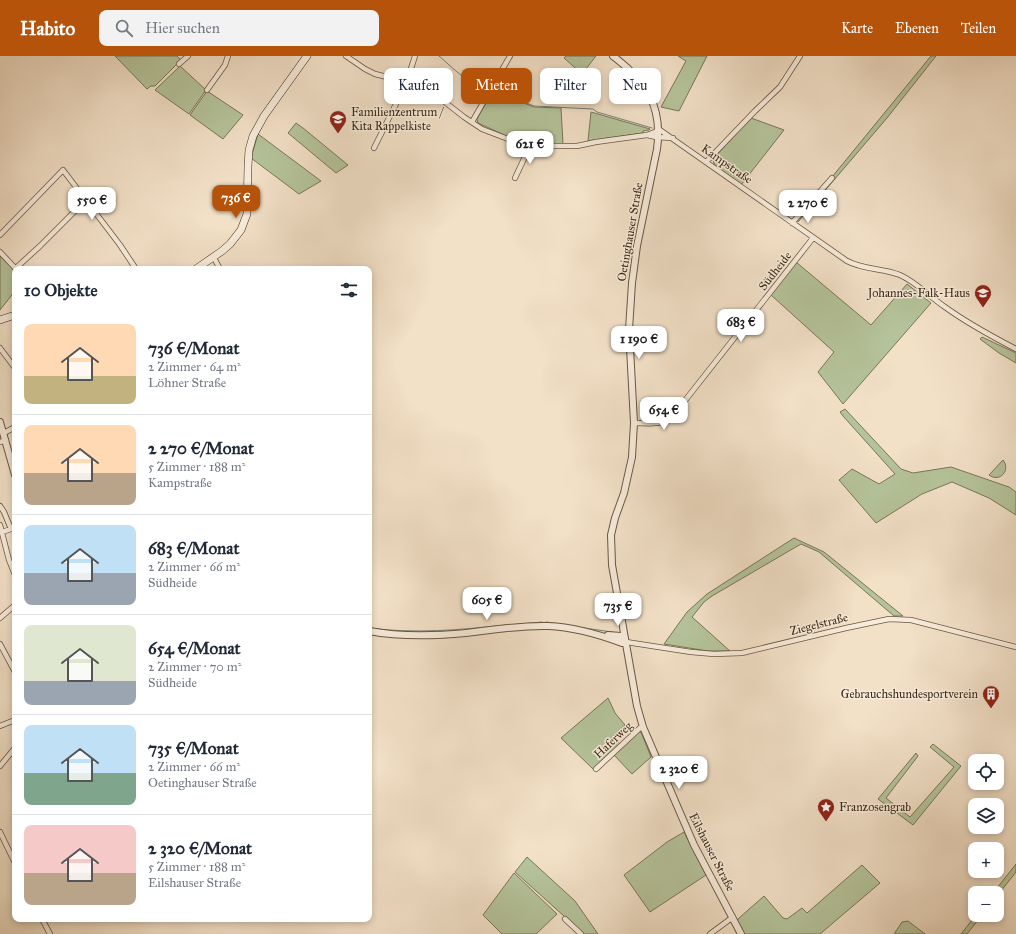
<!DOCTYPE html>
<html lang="de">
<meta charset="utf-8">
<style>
:root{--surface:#fff;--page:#f2f2f3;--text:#1f2937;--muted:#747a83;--line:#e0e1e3;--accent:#b45309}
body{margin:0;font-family:"IM FELL Great Primer",serif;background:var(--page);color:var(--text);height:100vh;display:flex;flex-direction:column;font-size:15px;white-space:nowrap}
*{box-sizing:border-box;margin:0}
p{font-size:13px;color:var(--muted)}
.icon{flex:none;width:22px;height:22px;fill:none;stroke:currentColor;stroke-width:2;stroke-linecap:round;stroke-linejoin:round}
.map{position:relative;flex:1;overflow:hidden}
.side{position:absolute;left:12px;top:210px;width:360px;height:656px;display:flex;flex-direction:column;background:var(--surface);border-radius:8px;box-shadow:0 2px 6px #0003}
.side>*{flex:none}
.guide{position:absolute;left:384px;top:12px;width:380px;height:36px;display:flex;gap:8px}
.fabs{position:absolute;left:968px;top:698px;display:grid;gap:8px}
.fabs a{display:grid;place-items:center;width:36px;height:36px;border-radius:8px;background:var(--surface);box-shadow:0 2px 6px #0003;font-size:20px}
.price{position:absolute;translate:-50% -34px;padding:0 9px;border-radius:8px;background:#fff;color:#222;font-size:13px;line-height:26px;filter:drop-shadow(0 1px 2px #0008)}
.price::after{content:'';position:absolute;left:50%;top:24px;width:12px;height:9px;margin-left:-6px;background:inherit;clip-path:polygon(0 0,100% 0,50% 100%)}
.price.on{background:var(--accent);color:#fff}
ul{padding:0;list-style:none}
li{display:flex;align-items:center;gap:12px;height:100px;padding:0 12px}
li+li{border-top:1px solid var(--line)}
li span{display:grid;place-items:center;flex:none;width:112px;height:80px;border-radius:8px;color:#555}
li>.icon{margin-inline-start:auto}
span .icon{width:48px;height:48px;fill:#fffc;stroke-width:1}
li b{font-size:17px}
h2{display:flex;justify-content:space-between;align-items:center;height:48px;padding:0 12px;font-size:17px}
.tag{padding:0 14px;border-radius:8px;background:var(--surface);box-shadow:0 2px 6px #0003;font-size:14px;line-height:36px}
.tag.on{background:var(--accent);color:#fff}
header{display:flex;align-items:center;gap:24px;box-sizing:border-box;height:56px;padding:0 20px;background:var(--accent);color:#fff}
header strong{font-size:19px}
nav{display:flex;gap:22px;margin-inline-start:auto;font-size:14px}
.search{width:280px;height:36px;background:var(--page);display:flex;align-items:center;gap:10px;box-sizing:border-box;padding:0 14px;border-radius:8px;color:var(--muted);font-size:15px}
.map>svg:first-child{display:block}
.green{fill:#b5c39a;stroke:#797657}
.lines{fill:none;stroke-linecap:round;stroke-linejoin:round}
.stream{stroke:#768178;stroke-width:1}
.minor-casing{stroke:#6a5741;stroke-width:6}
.tertiary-casing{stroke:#6a5741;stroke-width:8}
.secondary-casing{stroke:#3d2914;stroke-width:8}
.minor{stroke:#f7ebdb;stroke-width:4.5}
.tertiary{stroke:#f7ebdb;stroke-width:6}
.secondary{stroke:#f7ebdb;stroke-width:7}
.labels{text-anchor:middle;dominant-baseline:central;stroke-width:3;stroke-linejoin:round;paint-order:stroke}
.poi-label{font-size:12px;fill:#3d2914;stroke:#f7ebdb;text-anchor:start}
.street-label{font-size:12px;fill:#3d2914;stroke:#f7ebdb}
</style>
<header>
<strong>Habito</strong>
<div class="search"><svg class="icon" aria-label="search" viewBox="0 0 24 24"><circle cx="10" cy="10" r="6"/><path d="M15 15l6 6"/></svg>Hier suchen</div>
<nav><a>Karte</a><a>Ebenen</a><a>Teilen</a></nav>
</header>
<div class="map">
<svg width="1016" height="878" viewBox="0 0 1016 878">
<rect width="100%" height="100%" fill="#f2e0c7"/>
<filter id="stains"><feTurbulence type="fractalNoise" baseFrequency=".005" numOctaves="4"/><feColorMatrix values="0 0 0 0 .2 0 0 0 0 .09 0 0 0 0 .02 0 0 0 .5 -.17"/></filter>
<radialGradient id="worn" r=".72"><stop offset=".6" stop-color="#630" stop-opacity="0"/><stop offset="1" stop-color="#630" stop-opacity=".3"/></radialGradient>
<!-- green -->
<path class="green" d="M115,0H177L181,4L155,30H151L147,33Z
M566,0H596L582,18L564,2Z
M678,0H707L679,55L661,51L686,5Z
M931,0H936L887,62L798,166L796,165Z
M180,10L206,34L189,58L155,34Z
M207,35L243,59L223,83L190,59Z
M493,35L534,51L561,52L563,88L527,87L511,82L478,67L477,63Z
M591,56L650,73L649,74L643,75V77L588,85Z
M751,62L784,74L741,129L714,108L713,103Z
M296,67L303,72L348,109L336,117L288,77Z
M258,78L321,125L299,138L251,102Z
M0,199L15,215V235L0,254Z
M796,206L871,269L907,228L931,247L843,348L818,316L834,296L771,239Z
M982,281L1016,297V307L999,297L980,283Z
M845,353L901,413L913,417L951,411L1009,431L1016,436V459L989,442L952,426L922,438L876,467L839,424L852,413L879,428L895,418L843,360L840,356Z
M1003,404C1011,414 1000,427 989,419Z
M794,482L824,496L903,560H894L819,496L801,488L712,540L704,546L692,561L730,595H708L664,588L687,556L707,538Z
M608,642L615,657L625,669L613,680L620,688L593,713L561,682Z
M638,676H641L651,701L632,718L614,699Z
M933,688L961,710L913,769L878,743L916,697L918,700L886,742L910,761L954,711L930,691Z
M684,776L706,819L650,856L624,819L667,786Z
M527,801L575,845L598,878H584L515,816Z
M1016,808V816L997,840V837H993Z
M862,809L880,827L820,878H744L737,865L738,863L764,840L783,862L787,863L802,852L807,857Z
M514,817L557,858L536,878H502L483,859Z
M976,859H982L967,878H961Z
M908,865L925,878H894L902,866Z"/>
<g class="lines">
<!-- stream -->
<path class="stream" d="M439,0C453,12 470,30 488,33
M494,34L534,50L593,53L597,56L652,72
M546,566L567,569
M510,569L542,566
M369,572C415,578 460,574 506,569
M584,572L612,576"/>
<!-- minor casing -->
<g class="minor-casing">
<path id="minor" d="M346,0L365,13L375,18L423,30L432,36L464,61L482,73L508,83L530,90H577L596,86L647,79L660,74L847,205C864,214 883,212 900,219C916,226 930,241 945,251C967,267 991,280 1016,293
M179,8L188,0
M207,34L225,9L228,0
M472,66L510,0
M647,79L656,81L673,82
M374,92L406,28L415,0
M706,106L755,55L780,31L800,0
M515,122L530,90
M792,167L832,122
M0,179L63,114L120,189L136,213
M0,196L16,213
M214,202L220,213
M16,212L40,190L86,144
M0,292L15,312
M634,367C653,367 661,371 676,356L813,182
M4,377L15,371
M0,386L6,384
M0,450L4,456L11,473L2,476
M0,469L9,504L15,519
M0,562L15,549
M626,586L691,596L714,598L742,597L846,572L889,563L911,564L1016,591
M0,588L15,616
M0,670L15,664
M0,710L15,692
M596,713L640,672L643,671
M0,776L15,807
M42,863L50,878
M565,863L581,878
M710,878L733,861"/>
</g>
<!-- tertiary casing -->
<g class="tertiary-casing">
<path id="tertiary" d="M613,0C646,25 663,50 657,93L637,190L632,227L629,273L634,367L632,401L624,437L615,462L611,479L612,509L637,650L643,671L694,789L741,878
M0,366L15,419
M369,575C401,581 434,580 466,577C493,574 521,569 548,570C574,571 598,578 622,587L626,586
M608,579L621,580L626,586"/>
</g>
<!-- secondary casing -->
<g class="secondary-casing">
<path id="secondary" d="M196,213L222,195L230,188L241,174L247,158L248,110L249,94L253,80L264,60L307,0
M0,264L15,259"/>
</g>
<!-- minor -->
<use href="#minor" class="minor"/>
<!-- tertiary -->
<use href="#tertiary" class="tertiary"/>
<!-- secondary -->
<use href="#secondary" class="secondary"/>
</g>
<!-- icons -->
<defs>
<g id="school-pin" transform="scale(0.9)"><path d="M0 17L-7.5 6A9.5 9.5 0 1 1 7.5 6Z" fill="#8f2418" stroke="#f7ebdb"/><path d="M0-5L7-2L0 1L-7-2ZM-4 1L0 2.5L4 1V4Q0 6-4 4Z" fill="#fff"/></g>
<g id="building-pin" transform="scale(0.9)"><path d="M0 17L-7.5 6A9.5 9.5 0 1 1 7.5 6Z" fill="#8f2418" stroke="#f7ebdb"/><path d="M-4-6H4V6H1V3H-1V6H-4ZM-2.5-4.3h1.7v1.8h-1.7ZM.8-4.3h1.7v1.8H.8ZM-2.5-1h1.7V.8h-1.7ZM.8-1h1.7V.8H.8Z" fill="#fff"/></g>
<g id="sight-pin" transform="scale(0.9)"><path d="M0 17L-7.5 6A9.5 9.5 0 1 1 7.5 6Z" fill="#8f2418" stroke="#f7ebdb"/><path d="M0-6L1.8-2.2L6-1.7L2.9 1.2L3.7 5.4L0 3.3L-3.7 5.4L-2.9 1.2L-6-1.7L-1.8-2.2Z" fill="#fff"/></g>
</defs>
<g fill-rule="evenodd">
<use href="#school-pin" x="338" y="63"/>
<use href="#school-pin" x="983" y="237"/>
<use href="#building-pin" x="991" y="638"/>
<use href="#sight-pin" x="826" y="751"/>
</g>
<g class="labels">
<!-- poi labels -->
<g class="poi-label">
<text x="351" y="56">Familienzentrum /<tspan x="351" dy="14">Kita Rappelkiste</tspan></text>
<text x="970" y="237" text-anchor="end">Johannes-Falk-Haus</text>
<text x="978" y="638" text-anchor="end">Gebrauchshundesportverein</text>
<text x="839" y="751">Franzosengrab</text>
</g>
<!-- street labels -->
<g class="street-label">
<text transform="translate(727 108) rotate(35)">Kampstraße</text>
<text transform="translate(630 176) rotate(-80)">Oetinghauser Straße</text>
<text transform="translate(775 215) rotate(-52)">Südheide</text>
<text transform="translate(819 568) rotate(-14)">Ziegelstraße</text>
<text transform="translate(613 684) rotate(-43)">Haferweg</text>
<text transform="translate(712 796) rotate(63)">Eilshauser Straße</text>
</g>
</g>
<rect width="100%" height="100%" filter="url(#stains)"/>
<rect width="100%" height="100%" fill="url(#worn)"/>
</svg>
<div class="fabs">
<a><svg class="icon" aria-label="locate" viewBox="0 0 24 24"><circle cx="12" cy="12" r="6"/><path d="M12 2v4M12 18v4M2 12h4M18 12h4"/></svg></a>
<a><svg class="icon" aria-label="layers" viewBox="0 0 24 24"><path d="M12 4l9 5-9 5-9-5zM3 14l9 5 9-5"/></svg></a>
<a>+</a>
<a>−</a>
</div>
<b class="price" style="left:530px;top:109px">621 €</b>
<b class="price on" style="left:236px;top:163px">736 €</b>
<b class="price" style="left:92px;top:165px">550 €</b>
<b class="price" style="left:808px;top:168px">2 270 €</b>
<b class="price" style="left:741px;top:287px">683 €</b>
<b class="price" style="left:639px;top:304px">1 190 €</b>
<b class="price" style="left:664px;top:375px">654 €</b>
<b class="price" style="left:487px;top:565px">605 €</b>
<b class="price" style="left:618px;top:571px">735 €</b>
<b class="price" style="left:679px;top:734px">2 320 €</b>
<div class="guide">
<a class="tag">Kaufen</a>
<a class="tag on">Mieten</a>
<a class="tag">Filter</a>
<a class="tag">Neu</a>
</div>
<section class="side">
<h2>10 Objekte<svg class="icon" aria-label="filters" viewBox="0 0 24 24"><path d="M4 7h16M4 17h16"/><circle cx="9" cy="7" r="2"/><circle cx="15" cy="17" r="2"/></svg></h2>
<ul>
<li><span style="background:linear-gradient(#ffd9b3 65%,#c2b280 0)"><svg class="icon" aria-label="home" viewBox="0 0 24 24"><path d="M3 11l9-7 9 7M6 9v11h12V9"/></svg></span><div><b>736 €/Monat</b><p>2 Zimmer · 64 m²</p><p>Löhner Straße</p></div></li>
<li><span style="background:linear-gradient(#ffd9b3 60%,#b9a48a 0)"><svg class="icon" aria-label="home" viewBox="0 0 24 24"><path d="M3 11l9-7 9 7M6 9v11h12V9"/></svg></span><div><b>2 270 €/Monat</b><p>5 Zimmer · 188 m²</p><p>Kampstraße</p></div></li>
<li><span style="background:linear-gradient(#bfe0f5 60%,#9aa5b1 0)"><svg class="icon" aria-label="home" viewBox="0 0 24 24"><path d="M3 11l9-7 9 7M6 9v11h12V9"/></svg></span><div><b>683 €/Monat</b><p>2 Zimmer · 66 m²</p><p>Südheide</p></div></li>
<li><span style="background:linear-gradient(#dfe7d0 70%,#9aa5b1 0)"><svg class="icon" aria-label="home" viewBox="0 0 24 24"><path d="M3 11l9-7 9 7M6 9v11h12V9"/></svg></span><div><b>654 €/Monat</b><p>2 Zimmer · 70 m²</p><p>Südheide</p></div></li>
<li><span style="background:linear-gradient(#bfe0f5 60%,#7fa58c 0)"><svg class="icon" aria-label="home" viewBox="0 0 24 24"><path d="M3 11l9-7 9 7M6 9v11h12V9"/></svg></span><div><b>735 €/Monat</b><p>2 Zimmer · 66 m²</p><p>Oetinghauser Straße</p></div></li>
<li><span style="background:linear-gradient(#f6c9c9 60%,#b9a48a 0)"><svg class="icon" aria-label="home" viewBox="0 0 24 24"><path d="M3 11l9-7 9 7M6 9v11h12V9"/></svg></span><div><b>2 320 €/Monat</b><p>5 Zimmer · 188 m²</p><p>Eilshauser Straße</p></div></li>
</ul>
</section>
</div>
